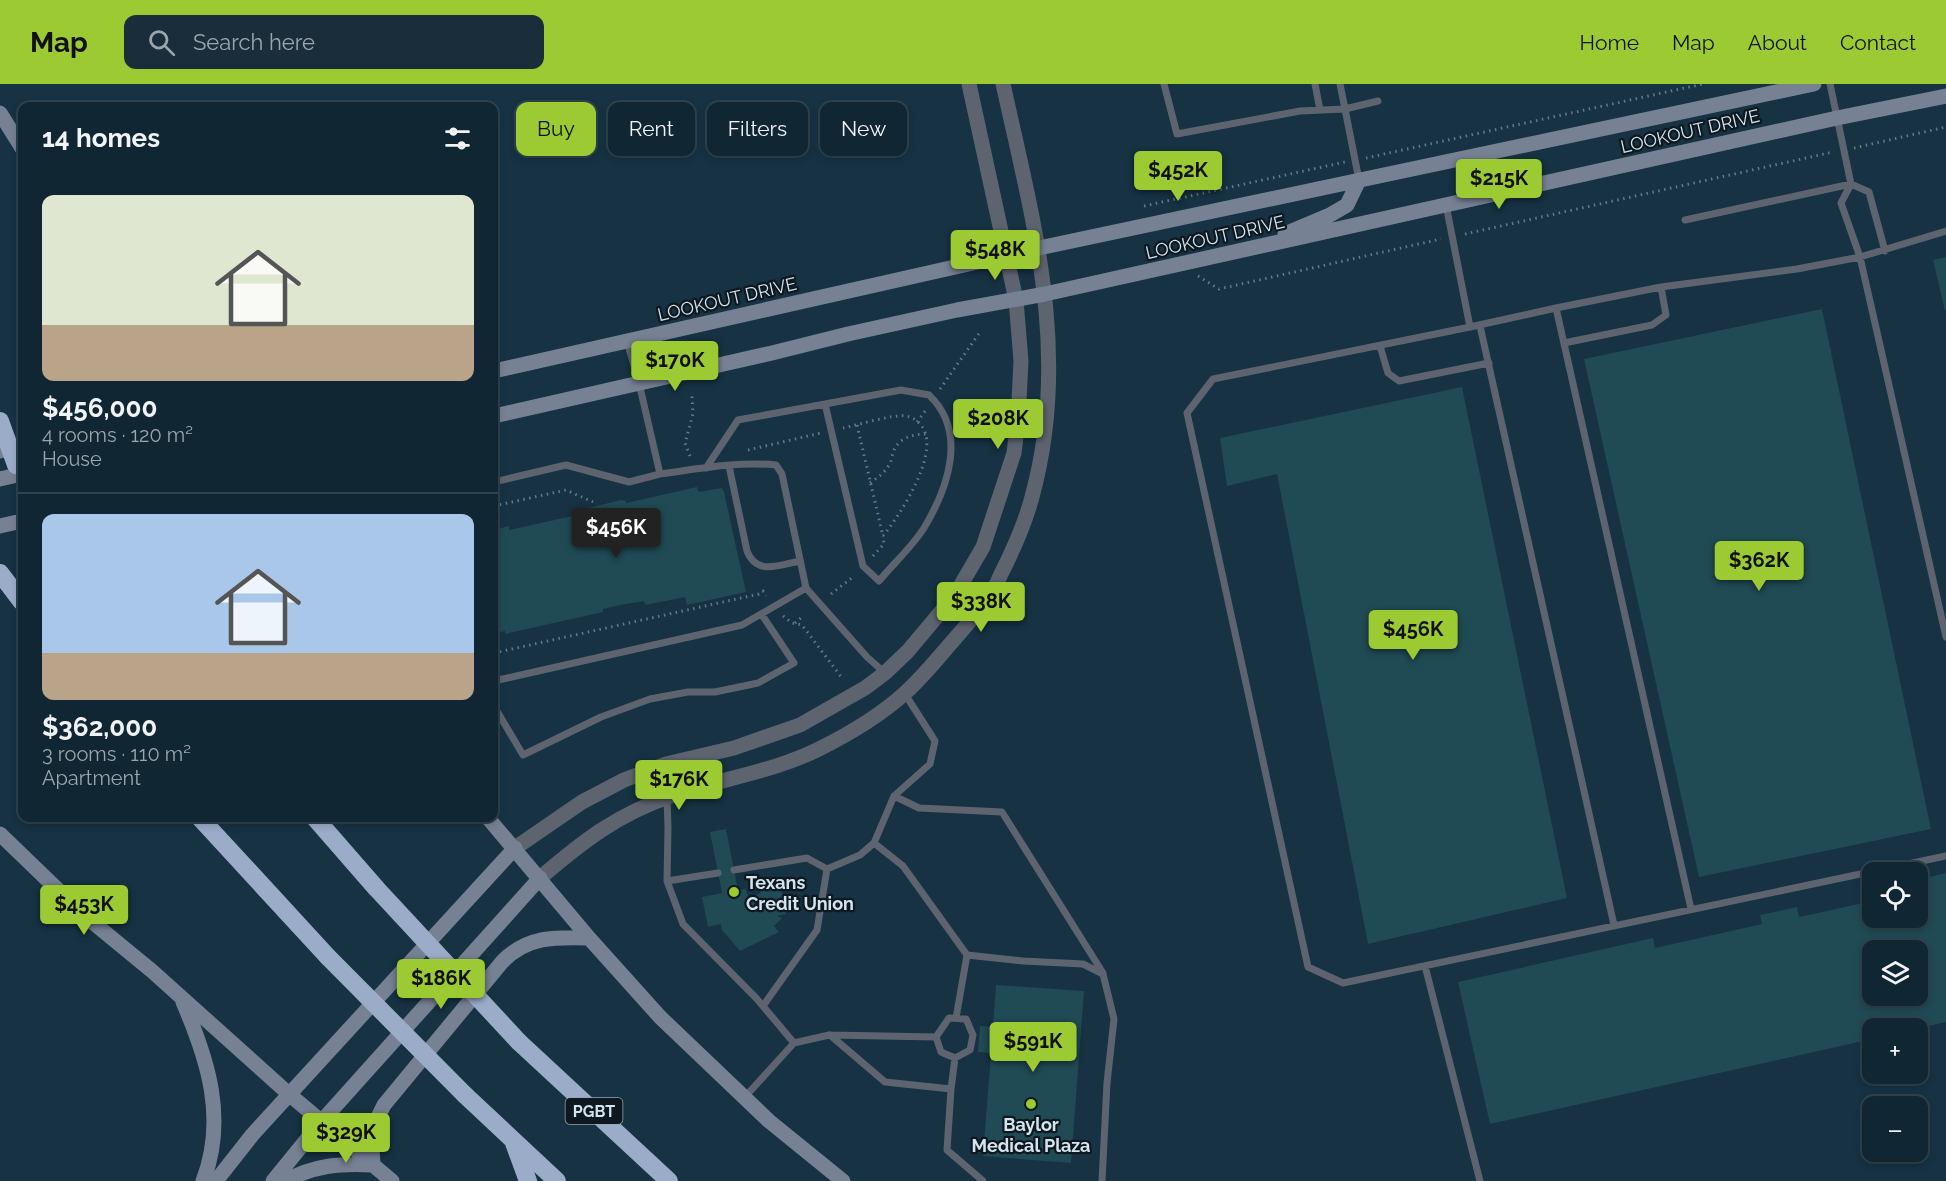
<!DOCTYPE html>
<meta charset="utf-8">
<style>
:root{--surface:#102632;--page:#192e3a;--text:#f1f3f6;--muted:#9ca5ac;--line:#30434d;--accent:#9cca32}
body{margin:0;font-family:Raleway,sans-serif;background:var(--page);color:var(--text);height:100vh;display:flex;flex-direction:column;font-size:22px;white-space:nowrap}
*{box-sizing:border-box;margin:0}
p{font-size:20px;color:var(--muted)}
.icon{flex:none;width:33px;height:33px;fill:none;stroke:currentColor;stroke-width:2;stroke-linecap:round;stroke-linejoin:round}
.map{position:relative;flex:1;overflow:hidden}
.panel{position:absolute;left:18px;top:18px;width:480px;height:720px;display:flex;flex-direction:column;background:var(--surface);border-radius:12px;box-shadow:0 3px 9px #0003,0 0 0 2px var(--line)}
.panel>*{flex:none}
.top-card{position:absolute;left:516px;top:18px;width:570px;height:54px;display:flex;gap:12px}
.controls{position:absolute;left:1862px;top:778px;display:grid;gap:12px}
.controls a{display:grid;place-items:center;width:66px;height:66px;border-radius:12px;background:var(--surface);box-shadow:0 3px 9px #0003,0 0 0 2px var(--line);font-size:30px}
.price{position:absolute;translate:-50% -51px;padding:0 14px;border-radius:6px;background:var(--accent);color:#111;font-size:20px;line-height:39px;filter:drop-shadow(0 2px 3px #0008)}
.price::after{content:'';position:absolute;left:50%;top:36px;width:18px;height:14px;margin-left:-9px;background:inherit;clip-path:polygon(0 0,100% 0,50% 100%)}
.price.current{background:#222;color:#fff}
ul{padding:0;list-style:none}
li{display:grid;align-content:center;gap:12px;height:318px;padding:0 24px}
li+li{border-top:2px solid var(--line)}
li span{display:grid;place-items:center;height:186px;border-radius:12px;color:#555}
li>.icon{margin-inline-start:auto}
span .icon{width:108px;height:108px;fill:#fffc;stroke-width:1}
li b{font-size:26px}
h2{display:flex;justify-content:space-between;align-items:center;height:72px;padding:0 24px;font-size:26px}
.chip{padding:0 21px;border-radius:12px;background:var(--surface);box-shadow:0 3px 9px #0003,0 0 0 2px var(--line);font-size:21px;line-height:54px}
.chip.current{background:var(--accent);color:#111}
header{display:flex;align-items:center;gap:36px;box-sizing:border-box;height:84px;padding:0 30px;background:var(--accent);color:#111}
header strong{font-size:28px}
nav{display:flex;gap:33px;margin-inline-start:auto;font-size:21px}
.search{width:420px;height:54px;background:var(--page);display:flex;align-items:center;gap:15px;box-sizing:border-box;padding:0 21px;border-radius:12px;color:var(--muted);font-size:22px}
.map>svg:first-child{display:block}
.building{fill:#204a54;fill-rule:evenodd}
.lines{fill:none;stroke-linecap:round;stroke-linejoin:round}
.path{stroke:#637a89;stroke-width:3;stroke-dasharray:1.5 4.5;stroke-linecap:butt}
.service{stroke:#5d6470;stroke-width:7}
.tertiary{stroke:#5d6470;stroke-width:15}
.secondary{stroke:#768194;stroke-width:15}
.motorway{stroke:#9bacc9;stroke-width:18}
.motorway-bridge{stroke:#9bacc9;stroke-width:18}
.poi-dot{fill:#9cca32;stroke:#0d1820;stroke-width:2}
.labels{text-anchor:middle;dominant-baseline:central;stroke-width:4.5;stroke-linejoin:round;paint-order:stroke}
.shield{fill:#0d1820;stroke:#98a7b1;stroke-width:1.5}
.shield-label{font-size:16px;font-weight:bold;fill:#d4e4ef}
.street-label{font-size:18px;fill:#d4e4ef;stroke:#0d1820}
.poi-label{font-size:18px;font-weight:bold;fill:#d4e4ef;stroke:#0d1820;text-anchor:start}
</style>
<header>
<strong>Map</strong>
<div class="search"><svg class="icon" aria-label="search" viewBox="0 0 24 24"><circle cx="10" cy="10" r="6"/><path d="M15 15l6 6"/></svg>Search here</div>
<nav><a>Home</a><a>Map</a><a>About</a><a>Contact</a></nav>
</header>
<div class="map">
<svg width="1946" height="1097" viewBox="0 0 1946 1097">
<rect width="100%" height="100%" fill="#163243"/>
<!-- building -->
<path class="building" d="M1946,173V226L1945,227L1933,176Z
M1822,225L1931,745L1699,793L1584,275Z
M1462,303L1567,814L1368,860L1277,390L1227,402L1220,354Z
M697,403L699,408L722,404L724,408L746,508L687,521L685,513L645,521L644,517L620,521L603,525V528L505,550V547L494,550V446L509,442V446L577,431L576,427L621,416L626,417V419Z
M726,745L738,806L746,805L748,813L756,812L773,798L783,810L786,819L784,820L786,830L777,832L782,834L774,842L779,848L740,867L722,846L721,840L708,843L702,813L722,809L710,748Z
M1946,789V938L1916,945H1872V955L1490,1040L1458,898L1653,854L1655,864L1762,840L1760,831L1797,823L1799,833L1872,817V834H1917V796ZM1872,867H1917V912H1872Z
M996,901L1084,907L1071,1079L983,1072L991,969L978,968L980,942L993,943Z"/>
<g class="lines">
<!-- path -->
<path class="path" d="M1854,64L1946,43
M1366,74L1703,0
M1144,122L1345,78
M1465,150L1833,68
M1198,192L1219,205L1441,155
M940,305L980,248
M917,338L926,326
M843,344C858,341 893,330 906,332C911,333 915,335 918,338C946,362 900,431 883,452L857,341
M748,366L821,349
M690,372L685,359L693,330L692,312
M870,399C878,393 886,388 890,379C892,375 892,370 894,366C900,353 914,350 927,350
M494,422L566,406L593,418
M873,472L884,460L883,452
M831,510L853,493
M783,532L792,539L802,541L842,594
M795,539L803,532
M494,569L759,510L763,507L766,512"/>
<!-- service -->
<path class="service" d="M1164,0L1177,50L1300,27L1345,25L1340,0
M1315,0L1320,26
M1359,96L1345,25L1378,17
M1446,121L1470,243L1213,295L1187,329L1308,883L1343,899L1946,772
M1685,136L1851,100L1830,0
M1885,167L1869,108L1851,100L1841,119L1860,173L1946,553
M1556,224L1661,203
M1480,242L1614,841
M1470,243L1556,224L1691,825
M627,257L639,299L660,390C698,385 738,377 776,381L782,390L806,504L867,573L885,589
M1564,259L1652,241L1666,231L1661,203L1797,185L1860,173L1946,147
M1380,262L1388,289L1399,297L1489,279
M729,382L747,467C757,492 779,481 800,477
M706,384L738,336L901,306L929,311C968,348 948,404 924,444C912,463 893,480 879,497L863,482L825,320
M494,398L566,381L629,398L660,390
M494,597L742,541L806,504
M494,622L523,671L601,633L650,615L688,608H715L758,599L794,579L762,531
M894,712L919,724L1002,728L1103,889
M667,713L668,744L667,797L683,840L757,915L794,959L829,951L936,953L941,968L955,974L970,966L973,951L966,935L949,934L936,953
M874,759L903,782L967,871
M734,786L807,774L827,785
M667,797L718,789
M1425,882L1480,1097
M763,922L817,846L827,785L860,771L874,759L894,712L930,680L935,657L905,610
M956,934L967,871L1023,877L1083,880L1103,890L1114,935L1107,999L1102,1097
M830,951L885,998L951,1005
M955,974L951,1005L947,1066L983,1097
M744,1014L794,959"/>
<!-- tertiary -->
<path class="tertiary" d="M515,764L582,718L624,696L666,680L734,664L800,641L865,604L885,589L908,567L955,511L983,463L1014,369L1018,337L1021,277L1016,216L969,0
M540,794C582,758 616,731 671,712C719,695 773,688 819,665C847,651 882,630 905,609C922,594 937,575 952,558C965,543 978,528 990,512C995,505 998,496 1002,488C1014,464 1025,440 1032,413C1071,271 1034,140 1003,0"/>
<!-- secondary -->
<path class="secondary" d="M0,29L22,64
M1285,150L1330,131L1347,121L1359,96
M494,287L1039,164L1814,0
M494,332L772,269L848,250L957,226L1045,210L1837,34L1946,12
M0,367L22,362
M0,395L22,390
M0,442L22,437
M488,734L589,854L660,933L769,1037L843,1097
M0,750L85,832L152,887L290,1011L392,1097
M183,918C208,976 227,1035 203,1097
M216,1097L253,1050L515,764
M273,1097L321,1038L540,794
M286,1097C314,1081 342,1079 373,1081L371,1047L384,1021L502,878C527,852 555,853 589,854"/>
<!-- motorway -->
<path class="motorway" d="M0,489L22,518
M200,734L328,873
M315,734L376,804
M519,958L669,1097
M465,1011L557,1097
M514,1059L528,1097"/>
<!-- motorway-bridge -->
<path class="motorway-bridge" d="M0,337L16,381
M376,804L519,958
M328,873L465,1011"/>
</g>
<!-- markers -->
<g class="poi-dot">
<circle cx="734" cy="808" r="6"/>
<circle cx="1031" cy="1020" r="6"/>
</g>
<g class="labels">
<!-- shield labels -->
<rect class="shield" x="565.5" y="1014" width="57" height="26" rx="4.5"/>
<g class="shield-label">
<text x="594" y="1027">PGBT</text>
</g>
<!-- street labels -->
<g class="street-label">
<text transform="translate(1690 47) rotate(-13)">LOOKOUT DRIVE</text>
<text transform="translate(1215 153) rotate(-13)">LOOKOUT DRIVE</text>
<text transform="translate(727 215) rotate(-13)">LOOKOUT DRIVE</text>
</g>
<!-- poi labels -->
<g class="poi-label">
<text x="746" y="798">Texans<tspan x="746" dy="21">Credit Union</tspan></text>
<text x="1031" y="1040" text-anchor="middle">Baylor<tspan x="1031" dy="21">Medical Plaza</tspan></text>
</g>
</g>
</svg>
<div class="controls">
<a><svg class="icon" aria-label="locate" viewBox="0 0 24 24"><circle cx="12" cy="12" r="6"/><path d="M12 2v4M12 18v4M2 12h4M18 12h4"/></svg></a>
<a><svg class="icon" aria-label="layers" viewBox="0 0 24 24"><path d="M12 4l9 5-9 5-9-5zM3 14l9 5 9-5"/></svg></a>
<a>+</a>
<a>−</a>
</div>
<b class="price" style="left:1178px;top:118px">$452K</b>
<b class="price" style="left:1499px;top:126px">$215K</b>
<b class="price" style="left:995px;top:197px">$548K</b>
<b class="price" style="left:675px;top:308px">$170K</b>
<b class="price" style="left:998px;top:366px">$208K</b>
<b class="price current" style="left:616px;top:475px">$456K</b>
<b class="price" style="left:1759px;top:508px">$362K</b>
<b class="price" style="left:981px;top:549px">$338K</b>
<b class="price" style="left:1413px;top:577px">$456K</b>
<b class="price" style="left:679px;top:727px">$176K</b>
<b class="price" style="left:84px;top:852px">$453K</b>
<b class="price" style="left:441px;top:926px">$186K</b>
<b class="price" style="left:1033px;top:989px">$591K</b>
<b class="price" style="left:346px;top:1080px">$329K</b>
<div class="top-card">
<a class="chip current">Buy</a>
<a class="chip">Rent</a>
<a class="chip">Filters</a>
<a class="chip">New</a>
</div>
<section class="panel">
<h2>14 homes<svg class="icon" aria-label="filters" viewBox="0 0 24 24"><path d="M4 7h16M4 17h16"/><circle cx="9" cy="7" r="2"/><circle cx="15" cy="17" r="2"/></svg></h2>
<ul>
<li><span style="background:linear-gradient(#dfe7d0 70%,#b9a48a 0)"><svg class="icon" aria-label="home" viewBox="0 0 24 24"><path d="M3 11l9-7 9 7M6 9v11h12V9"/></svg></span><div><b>$456,000</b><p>4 rooms · 120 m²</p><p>House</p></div></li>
<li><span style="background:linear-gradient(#a9c7e8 75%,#b9a48a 0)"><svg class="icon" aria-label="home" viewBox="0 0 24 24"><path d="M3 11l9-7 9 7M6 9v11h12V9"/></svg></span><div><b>$362,000</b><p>3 rooms · 110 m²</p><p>Apartment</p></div></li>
</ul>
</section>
</div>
